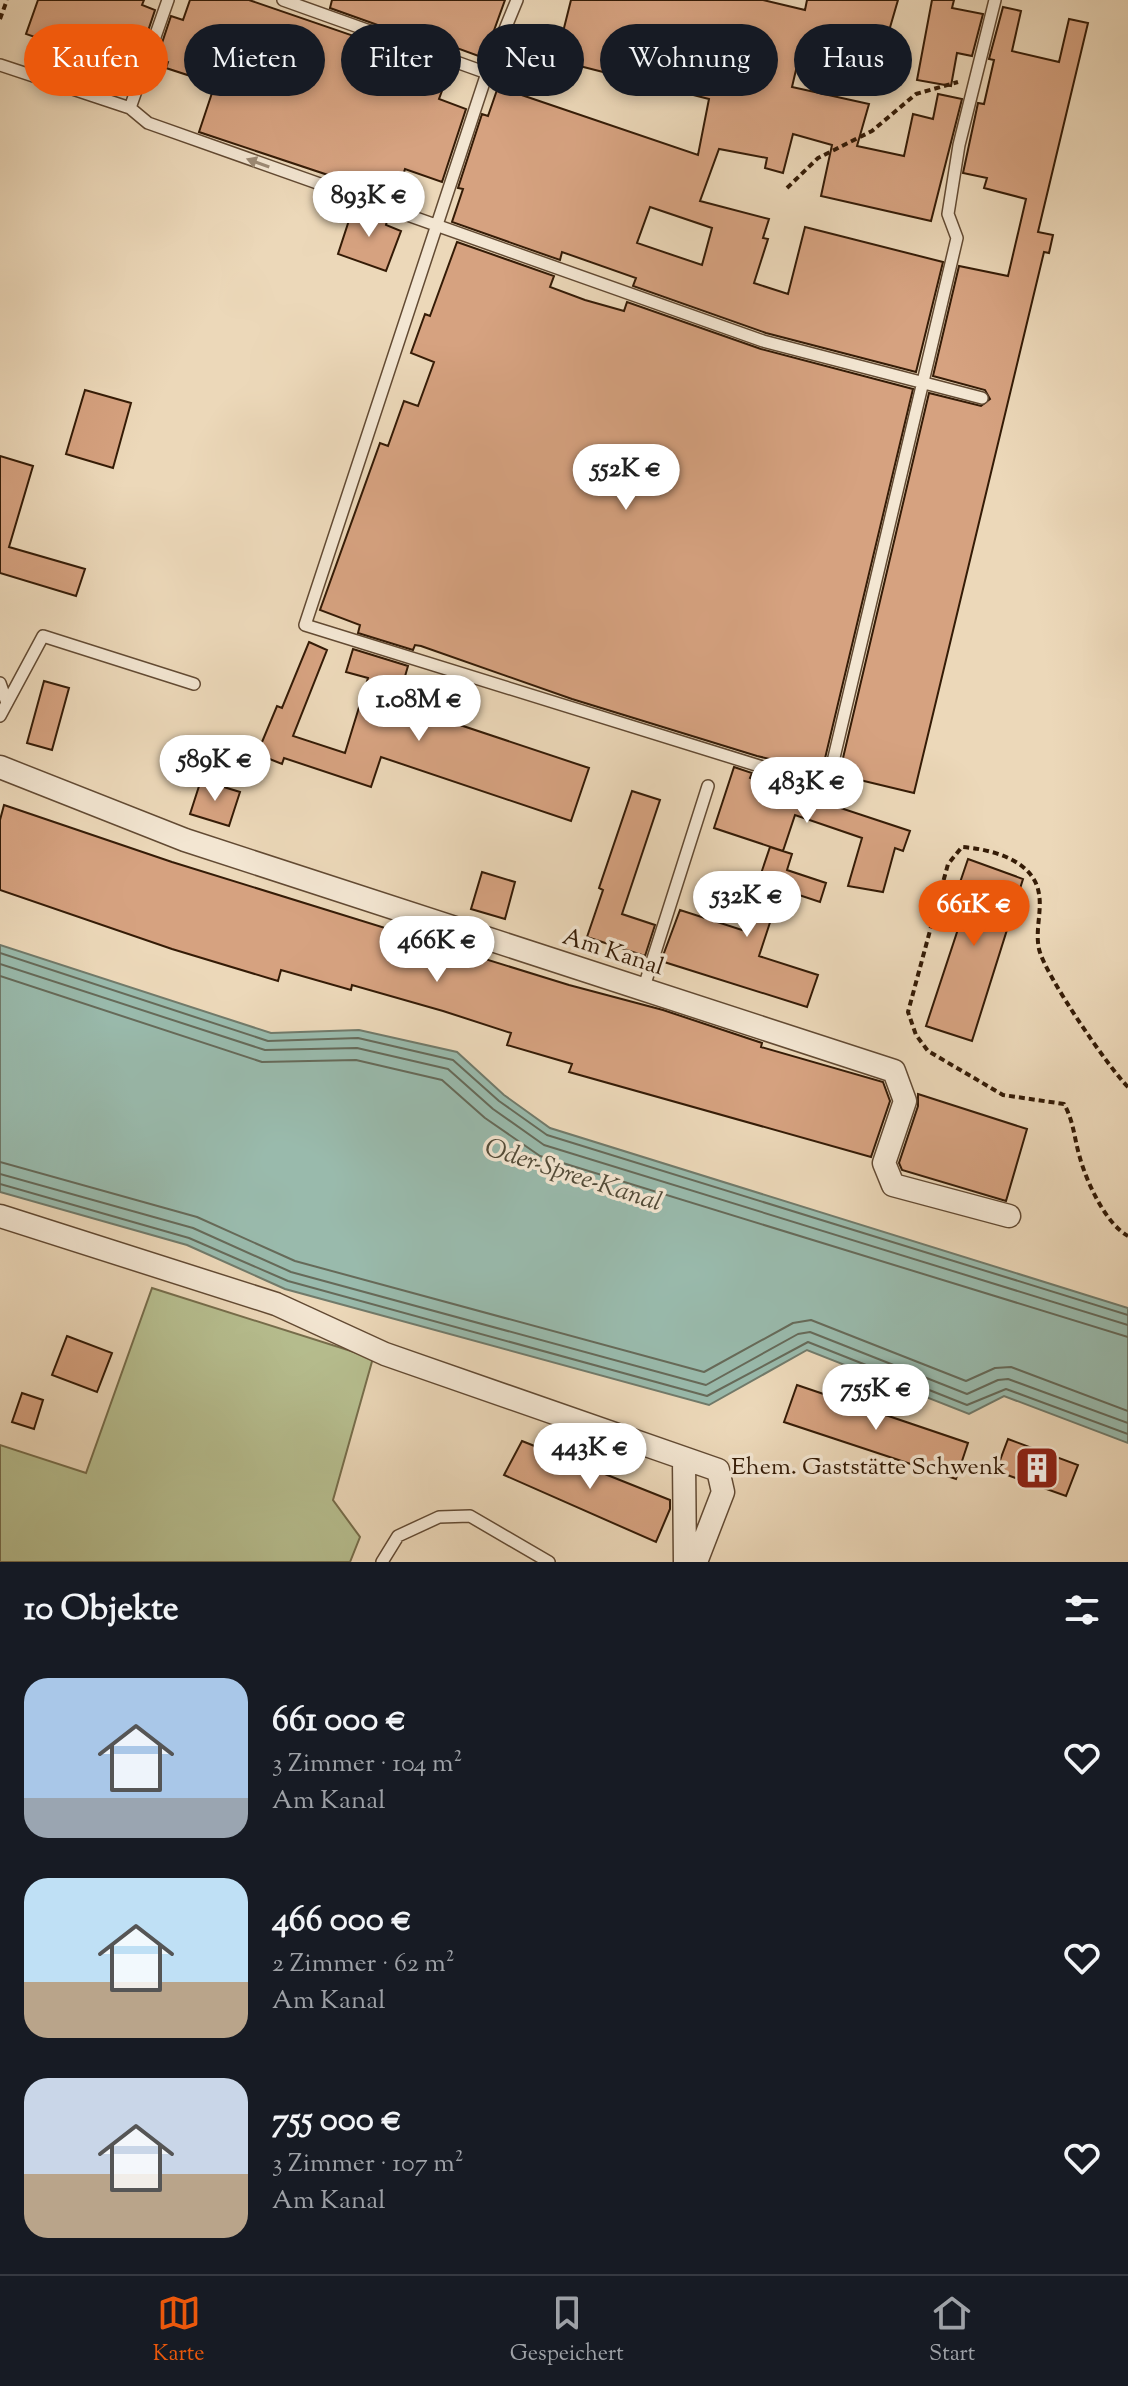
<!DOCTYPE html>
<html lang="de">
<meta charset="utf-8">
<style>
:root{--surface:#171b24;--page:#242831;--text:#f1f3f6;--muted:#9ea1a6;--line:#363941;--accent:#ea580c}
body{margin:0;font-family:"Sorts Mill Goudy",serif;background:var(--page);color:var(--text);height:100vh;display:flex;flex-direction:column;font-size:30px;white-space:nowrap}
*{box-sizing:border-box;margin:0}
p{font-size:26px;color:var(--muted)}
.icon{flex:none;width:44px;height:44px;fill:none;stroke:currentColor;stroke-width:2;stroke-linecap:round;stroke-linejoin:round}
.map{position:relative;height:1562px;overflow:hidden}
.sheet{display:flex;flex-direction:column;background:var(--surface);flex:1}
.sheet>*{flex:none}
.hud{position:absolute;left:24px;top:24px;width:1080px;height:72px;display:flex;gap:16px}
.price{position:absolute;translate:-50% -68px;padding:0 18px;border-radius:28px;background:#fff;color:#222;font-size:26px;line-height:52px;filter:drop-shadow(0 2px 4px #0008)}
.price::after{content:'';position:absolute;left:50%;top:48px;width:24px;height:18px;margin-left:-12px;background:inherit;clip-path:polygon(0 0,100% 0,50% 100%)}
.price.on{background:var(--accent);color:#fff}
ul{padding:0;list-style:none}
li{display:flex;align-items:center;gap:24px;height:200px;padding:0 24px}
li span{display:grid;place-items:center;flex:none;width:224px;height:160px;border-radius:24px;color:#555}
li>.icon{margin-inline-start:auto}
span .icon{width:96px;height:96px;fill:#fffc;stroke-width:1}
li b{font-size:34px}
h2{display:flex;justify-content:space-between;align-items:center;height:96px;padding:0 24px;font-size:34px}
.pill{padding:0 28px;border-radius:36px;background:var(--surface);box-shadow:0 4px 12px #0003;font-size:28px;line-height:72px}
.pill.on{background:var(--accent);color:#fff}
.tabs{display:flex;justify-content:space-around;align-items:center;height:112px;border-top:2px solid var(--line);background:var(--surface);font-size:22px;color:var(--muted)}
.tabs a{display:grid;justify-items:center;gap:4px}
.tabs .on{color:var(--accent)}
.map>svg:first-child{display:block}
.green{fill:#b7bf90;stroke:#766d4b;stroke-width:2}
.water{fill:#99baac;stroke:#717a6a;stroke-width:2}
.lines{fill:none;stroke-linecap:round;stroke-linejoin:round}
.shore{stroke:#666a59;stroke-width:2}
.building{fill:#d6a280;stroke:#341b06;stroke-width:2;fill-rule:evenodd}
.service-casing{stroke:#624a33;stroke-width:14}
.minor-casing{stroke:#624a33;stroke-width:25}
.path{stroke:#341b06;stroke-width:4;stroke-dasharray:6 4;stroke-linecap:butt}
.service{stroke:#f3e6d2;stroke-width:11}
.minor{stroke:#f3e6d2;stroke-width:22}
.oneway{fill:#9d8b76}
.labels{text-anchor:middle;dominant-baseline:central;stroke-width:7;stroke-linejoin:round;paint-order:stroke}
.street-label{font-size:24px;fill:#341b06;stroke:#f3e6d2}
.poi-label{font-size:24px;fill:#341b06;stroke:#f3e6d2;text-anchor:end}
.water-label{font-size:26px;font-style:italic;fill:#524b38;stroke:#f3e6d2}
</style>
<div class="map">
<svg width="1128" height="1562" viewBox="0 0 1128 1562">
<rect width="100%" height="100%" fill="#ecd8b9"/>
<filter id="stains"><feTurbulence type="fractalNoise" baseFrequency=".0025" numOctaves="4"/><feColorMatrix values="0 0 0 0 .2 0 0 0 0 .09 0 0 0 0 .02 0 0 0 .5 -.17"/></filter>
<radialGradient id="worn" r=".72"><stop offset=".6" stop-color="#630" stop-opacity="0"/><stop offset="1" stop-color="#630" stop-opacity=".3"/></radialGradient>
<!-- green -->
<path class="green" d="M152,1288L373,1358L333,1500L360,1537L350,1562H0V1445L86,1473Z"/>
<!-- water -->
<path class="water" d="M0,945L271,1033L359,1030L457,1052L504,1095L550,1128L1128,1308V1443L1004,1396L969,1414L807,1350L709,1405L285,1289L187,1245L0,1192Z"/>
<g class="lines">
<!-- shore -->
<path class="shore" d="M0,953L268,1041L358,1038L453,1060L499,1101L547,1135L1128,1315
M0,964L265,1050L357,1048L448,1069L493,1109L544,1145L1128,1325
M0,976L262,1062L356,1060L442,1080L485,1118L540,1156L1128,1337
M0,1162L197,1217L295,1261L704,1372L793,1323L811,1320L966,1381L995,1368L1011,1367L1128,1411
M0,1174L193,1228L291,1272L706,1385L798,1334L810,1332L967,1394L998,1380L1008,1379L1128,1423
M0,1184L189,1238L288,1281L707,1396L808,1342L967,1405L1006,1389L1128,1434"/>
</g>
<!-- building -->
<path class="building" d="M38,0H144L142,5L155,10L141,52L127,47L118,72L94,63L95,58L26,34Z
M190,0H249L450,69L439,99L466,109L442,182L405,169L394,201L360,189L361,186L199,132L215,84L166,68L168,62L157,58L171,16L183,20Z
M332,0H505L484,58L457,48L456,53L330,8Z
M571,0H763L805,10L807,0H898L877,72L799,57L792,87L869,104L857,146L904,156L913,114L933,119L938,94L962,99L931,221L821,196L832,145L793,134L783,173L765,168L767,158L719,149L700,201L769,219L763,238L768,239L754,283L788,294L805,227L943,262L916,372L766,333L633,286L636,278L562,252L560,260L452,222L463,189L458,188L482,114L488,116L498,87L698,155L709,99L556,60ZM650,207L712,228L702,265L637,243Z
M932,0H954L952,8L983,14L972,56L957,53L951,86L917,80Z
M1003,7L1021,11L1012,51L1059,62L1069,19L1088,23L1038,232L1053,235L1049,253L1044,252L914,793L839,775L929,393L981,406L990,399L985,390L933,376L959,266L1008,276L1026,199L984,188L987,178L963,173L978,103L984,104L994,60L989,59Z
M354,205L388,217L386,225L401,231L386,271L338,254Z
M457,242L554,276L550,287L585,300L624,311L627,302L761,349L913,389L822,771L757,756L572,699L421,646L415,645L413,650L358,633L360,625L320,610L380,443L388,446L404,401L418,406L434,362L411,353L425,314L430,316Z
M85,390L131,403L113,468L66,454Z
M0,456L33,466L9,547L85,569L76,596L0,573Z
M309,642L327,650L293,736L345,753L368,678L346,672L353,649L408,666L397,704L589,768L571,821L381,757L371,787L284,758L282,764L257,754L277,706L282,708Z
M44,681L69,688L52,750L27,743Z
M734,767L752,773L750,778L910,831L903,851L895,848L883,892L848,886L862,838L795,815L783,851L714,828Z
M201,780L240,792L229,826L190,814Z
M632,791L660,800L622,914L655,925L645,956L587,937L603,890L599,888Z
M4,805L172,862L569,985L663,1010L762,1043L761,1047L883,1082L890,1101L871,1157L569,1072L572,1064L507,1045L511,1033L443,1011L352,985L351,990L281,970L278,981L172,949L0,890V820Z
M770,847L792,854L787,870L826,883L820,902L781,889L759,956L818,975L807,1007L661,961L680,910L742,930Z
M968,859L1023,879L972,1041L926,1026L962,917L950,912Z
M482,872L515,882L505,919L471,909Z
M918,1094L1027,1129L1006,1201L902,1170L899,1163L918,1106Z
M67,1336L112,1353L97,1392L52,1375Z
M797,1385L968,1443L956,1479L784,1422Z
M22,1393L43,1400L34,1429L12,1422Z
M1008,1439L1078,1465L1066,1496L996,1471Z
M522,1441L670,1500V1509L656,1542L504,1475Z"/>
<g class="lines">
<!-- service casing -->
<g class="service-casing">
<path id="service" d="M283,0L487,73
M517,0L487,73L305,625L827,787L957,238L948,214L959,145L995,0
M0,65L130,108L148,123L763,341L982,398
M130,108L168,0
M0,683L7,703
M0,716L43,636L194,684
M643,990L708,786
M382,1562L398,1536L439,1517L470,1516L549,1562"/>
</g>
<!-- minor casing -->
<g class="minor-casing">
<path id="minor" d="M0,767L185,840L894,1071L905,1101L884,1163L893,1185L1009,1216
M0,1216L276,1304L385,1354L718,1470L723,1492L696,1562
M684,1460L685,1562"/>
</g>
<!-- path -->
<path class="path" d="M0,19L7,0
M787,188L818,158L872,131L916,94L958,82
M1128,1087C1108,1067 1045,975 1039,949C1035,931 1042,911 1039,894C1034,860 991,849 962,847L948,864L908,1012L916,1035L928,1051L1003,1095L1064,1104C1074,1122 1074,1138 1080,1158C1087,1183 1106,1224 1128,1236"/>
<!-- service -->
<use href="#service" class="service"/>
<!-- minor -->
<use href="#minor" class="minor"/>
</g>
<!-- one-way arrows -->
<defs><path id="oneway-solid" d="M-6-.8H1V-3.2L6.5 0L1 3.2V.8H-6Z" transform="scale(2)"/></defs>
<use class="oneway" href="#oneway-solid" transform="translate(258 163) rotate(-160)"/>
<!-- icons -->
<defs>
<g id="building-square" transform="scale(2.3)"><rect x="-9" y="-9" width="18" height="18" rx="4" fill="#8f2418" stroke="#f3e6d2"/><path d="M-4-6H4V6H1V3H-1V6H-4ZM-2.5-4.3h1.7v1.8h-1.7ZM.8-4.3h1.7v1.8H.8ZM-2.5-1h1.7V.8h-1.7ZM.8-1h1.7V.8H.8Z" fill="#fff"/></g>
</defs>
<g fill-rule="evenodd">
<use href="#building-square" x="1037" y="1468"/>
</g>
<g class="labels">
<!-- street labels -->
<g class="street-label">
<text transform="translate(613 953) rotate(18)">Am Kanal</text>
</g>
<!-- poi labels -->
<g class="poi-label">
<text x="1006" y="1468">Ehem. Gaststätte Schwenk</text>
</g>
<!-- water labels -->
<g class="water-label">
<text transform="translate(573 1176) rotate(18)">Oder-Spree-Kanal</text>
</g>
</g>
<rect width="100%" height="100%" filter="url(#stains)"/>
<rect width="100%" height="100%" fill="url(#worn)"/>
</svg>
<b class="price" style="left:369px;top:239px">893K €</b>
<b class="price" style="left:626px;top:512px">552K €</b>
<b class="price" style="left:419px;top:743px">1.08M €</b>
<b class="price" style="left:215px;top:803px">589K €</b>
<b class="price" style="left:807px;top:825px">483K €</b>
<b class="price" style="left:747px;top:939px">532K €</b>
<b class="price on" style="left:974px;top:948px">661K €</b>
<b class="price" style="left:437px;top:984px">466K €</b>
<b class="price" style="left:876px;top:1432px">755K €</b>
<b class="price" style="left:590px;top:1491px">443K €</b>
<div class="hud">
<a class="pill on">Kaufen</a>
<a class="pill">Mieten</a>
<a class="pill">Filter</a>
<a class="pill">Neu</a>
<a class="pill">Wohnung</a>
<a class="pill">Haus</a>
</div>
</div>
<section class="sheet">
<h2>10 Objekte<svg class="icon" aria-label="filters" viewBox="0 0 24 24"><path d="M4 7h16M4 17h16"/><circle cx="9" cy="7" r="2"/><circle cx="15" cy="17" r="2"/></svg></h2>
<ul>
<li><span style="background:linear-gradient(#a9c7e8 75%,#9aa5b1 0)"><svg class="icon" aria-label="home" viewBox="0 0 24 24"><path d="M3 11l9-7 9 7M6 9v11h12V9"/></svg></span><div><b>661 000 €</b><p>3 Zimmer · 104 m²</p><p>Am Kanal</p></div><svg class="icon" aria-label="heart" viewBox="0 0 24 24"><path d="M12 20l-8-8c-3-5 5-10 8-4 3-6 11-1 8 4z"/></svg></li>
<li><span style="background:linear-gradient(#bfe0f5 65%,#b9a48a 0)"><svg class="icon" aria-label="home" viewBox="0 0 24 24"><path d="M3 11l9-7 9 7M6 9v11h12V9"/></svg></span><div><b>466 000 €</b><p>2 Zimmer · 62 m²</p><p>Am Kanal</p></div><svg class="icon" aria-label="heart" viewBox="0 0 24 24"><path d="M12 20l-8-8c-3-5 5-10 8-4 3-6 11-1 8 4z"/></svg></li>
<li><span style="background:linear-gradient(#c9d6e8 60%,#b9a48a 0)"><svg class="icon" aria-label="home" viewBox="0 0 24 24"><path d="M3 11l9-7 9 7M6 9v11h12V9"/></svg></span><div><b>755 000 €</b><p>3 Zimmer · 107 m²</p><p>Am Kanal</p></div><svg class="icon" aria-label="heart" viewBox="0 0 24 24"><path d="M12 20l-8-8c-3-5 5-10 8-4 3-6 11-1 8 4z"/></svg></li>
</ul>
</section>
<nav class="tabs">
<a class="on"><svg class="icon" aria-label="map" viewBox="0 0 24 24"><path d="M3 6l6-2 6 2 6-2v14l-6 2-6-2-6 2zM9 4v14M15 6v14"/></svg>Karte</a>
<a><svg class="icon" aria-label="saved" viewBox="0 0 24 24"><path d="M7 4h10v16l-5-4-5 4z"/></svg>Gespeichert</a>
<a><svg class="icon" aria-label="home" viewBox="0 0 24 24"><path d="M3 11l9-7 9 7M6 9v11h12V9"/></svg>Start</a>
</nav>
